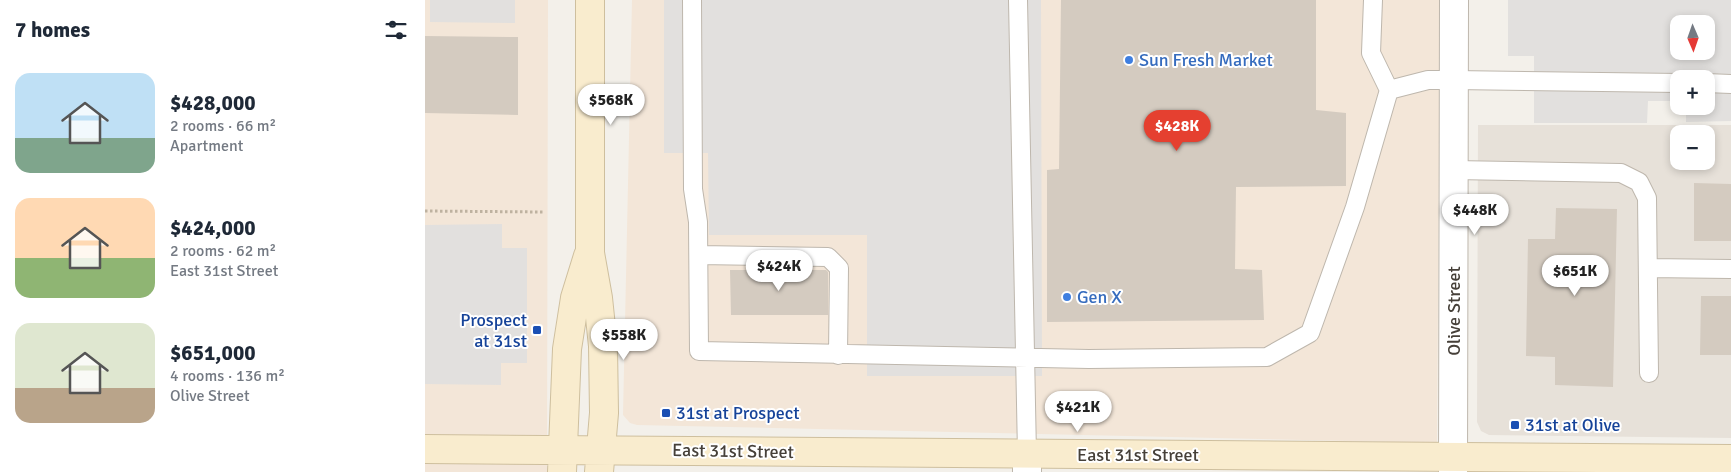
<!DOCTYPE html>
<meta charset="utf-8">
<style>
:root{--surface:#fff;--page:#f6f6f7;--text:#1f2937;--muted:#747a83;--accent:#e54030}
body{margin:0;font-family:Signika,sans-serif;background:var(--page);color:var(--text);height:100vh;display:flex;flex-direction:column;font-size:19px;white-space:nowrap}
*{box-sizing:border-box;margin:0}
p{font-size:16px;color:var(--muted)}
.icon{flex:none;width:28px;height:28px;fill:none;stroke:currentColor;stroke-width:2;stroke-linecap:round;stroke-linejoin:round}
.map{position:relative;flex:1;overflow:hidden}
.side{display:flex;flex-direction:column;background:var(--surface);width:425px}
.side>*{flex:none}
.needle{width:32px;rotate:178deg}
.buttons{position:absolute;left:1245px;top:15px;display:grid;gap:10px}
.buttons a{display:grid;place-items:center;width:45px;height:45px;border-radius:10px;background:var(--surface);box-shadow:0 2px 8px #0003;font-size:25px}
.price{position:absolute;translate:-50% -42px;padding:0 11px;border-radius:18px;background:#fff;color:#222;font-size:16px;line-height:32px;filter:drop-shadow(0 1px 2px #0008)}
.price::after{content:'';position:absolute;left:50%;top:30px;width:15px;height:11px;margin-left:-8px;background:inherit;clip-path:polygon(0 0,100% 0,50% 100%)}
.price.current{background:var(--accent);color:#fff}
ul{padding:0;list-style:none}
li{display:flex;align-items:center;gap:15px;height:125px;padding:0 15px}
li span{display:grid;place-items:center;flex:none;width:140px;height:100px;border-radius:15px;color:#555}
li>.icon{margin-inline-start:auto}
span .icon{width:60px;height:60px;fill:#fffc;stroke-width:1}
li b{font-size:21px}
h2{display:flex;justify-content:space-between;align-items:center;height:60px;padding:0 15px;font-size:21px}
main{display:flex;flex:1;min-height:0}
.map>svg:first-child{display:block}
.residential{fill:#e7e1d9;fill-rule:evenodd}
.commercial{fill:#f3e6d8}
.parking{fill:#e2e0de;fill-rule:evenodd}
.building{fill:#d4cbc0}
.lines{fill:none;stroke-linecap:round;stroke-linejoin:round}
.lane-casing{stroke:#beb7ad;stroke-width:20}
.street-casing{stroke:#beb7ad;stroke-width:30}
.secondary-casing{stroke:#cebf9e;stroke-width:30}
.path{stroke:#beb2a0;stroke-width:3;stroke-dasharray:2.5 2.5;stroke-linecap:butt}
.lane{stroke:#fff;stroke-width:18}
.street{stroke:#fff;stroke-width:28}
.secondary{stroke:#f9ecce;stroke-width:28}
.shop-dot{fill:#3f7fe0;stroke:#fff;stroke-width:2}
.transit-dot{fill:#1a4fb4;stroke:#fff;stroke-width:2}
.labels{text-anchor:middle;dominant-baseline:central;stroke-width:4;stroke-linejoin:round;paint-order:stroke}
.shop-label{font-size:18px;fill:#366cbe;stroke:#fff;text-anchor:start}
.street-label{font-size:18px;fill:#464039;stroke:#fff}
.transit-label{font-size:18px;fill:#164399;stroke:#fff;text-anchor:start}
</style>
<main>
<section class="side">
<h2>7 homes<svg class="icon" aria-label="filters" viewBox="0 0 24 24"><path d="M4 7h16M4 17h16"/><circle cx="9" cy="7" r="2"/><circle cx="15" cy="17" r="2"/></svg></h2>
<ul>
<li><span style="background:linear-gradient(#bfe0f5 65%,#7fa58c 0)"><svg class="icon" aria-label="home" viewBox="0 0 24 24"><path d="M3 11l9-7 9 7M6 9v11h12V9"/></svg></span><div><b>$428,000</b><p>2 rooms · 66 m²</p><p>Apartment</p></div></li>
<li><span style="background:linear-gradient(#ffd9b3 60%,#8fb573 0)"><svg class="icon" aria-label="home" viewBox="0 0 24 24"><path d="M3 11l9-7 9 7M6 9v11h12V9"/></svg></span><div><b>$424,000</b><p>2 rooms · 62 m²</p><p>East 31st Street</p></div></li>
<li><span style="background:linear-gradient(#dfe7d0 65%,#b9a48a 0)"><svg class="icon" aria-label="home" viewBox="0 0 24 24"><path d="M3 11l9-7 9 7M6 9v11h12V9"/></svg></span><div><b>$651,000</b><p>4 rooms · 136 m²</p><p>Olive Street</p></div></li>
</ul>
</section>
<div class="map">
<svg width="1306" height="472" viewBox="0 0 1306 472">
<rect width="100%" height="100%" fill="#f3f0ea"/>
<!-- residential -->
<path class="residential" d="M1053,125H1306V438L1064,435L1056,431L1052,422ZM1254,134H1281V161H1254Z"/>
<!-- commercial -->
<path class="commercial" d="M0,0H123L122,472H0Z
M207,0H1015L1012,443L212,425L205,423L198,415Z"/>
<!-- parking -->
<path class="parking" d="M5,0H90V23L5,22Z
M239,0H616L617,376H442V235H284L283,153H239Z
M1083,0H1306V121L1261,122V106H1281V79H1254V101H1223L1222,123H1109V56H1083ZM1254,24H1281V51H1254Z
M77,224V248H102V363H76V385L0,384V225Z"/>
<!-- building -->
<path class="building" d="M636,0H891V110L921,113V186L811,187L810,269L837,270L839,320L622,322V170L634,169Z
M0,36L93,37V115L0,113Z
M1269,183L1306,184V241H1269Z
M1131,208L1192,209L1188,387L1130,385V357L1101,356L1103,239H1130Z
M305,270H401L403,272V315H306Z
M1276,296H1306V355H1275Z"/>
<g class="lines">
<!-- lane casing -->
<g class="lane-casing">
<path id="lane" d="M267,0L268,189L273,222L274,351L664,359L842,357L885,333L930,207L964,90L1003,80H1029L1254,83
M593,0L602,454
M948,0L946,53L964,90
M1281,83L1306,84
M1029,170L1196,173L1214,182L1222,198L1224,373
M274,255L403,257L414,268L413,355
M1223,268L1306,269"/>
</g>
<!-- street casing -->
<g class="street-casing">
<path id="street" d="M602,472V454
M1028,472L1029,0"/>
</g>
<!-- secondary casing -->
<g class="secondary-casing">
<path id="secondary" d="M165,0V253L173,298L178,346L179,413L174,472
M0,449L1306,459
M137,472L142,349L150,298L163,256"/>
</g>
<!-- path -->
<path class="path" d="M0,211L119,212"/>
<!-- lane -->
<use href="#lane" class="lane"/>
<!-- street -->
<use href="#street" class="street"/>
<!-- secondary -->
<use href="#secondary" class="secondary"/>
</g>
<!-- markers -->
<g class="shop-dot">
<circle cx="704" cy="60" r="5"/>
<circle cx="642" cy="297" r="5"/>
</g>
<g class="transit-dot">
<rect x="107" y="325" width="10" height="10" rx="2.5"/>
<rect x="236" y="408" width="10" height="10" rx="2.5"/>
<rect x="1085" y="420" width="10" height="10" rx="2.5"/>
</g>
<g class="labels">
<!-- shop labels -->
<g class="shop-label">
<text x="714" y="60">Sun Fresh Market</text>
<text x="652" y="297">Gen X</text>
</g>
<!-- street labels -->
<g class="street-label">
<text transform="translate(1029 311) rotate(-90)">Olive Street</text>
<text transform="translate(308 451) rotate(1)">East 31st Street</text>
<text x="713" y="455">East 31st Street</text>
</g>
<!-- transit labels -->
<g class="transit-label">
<text x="102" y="320" text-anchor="end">Prospect<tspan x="102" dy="21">at 31st</tspan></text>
<text x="251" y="413">31st at Prospect</text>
<text x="1100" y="425">31st at Olive</text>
</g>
</g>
</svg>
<div class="buttons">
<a><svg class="needle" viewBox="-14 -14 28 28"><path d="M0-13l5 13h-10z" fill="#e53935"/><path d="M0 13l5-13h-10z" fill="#747a83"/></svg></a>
<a>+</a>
<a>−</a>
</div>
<b class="price" style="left:186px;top:126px">$568K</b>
<b class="price current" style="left:752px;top:152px">$428K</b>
<b class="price" style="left:1050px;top:236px">$448K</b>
<b class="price" style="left:354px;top:292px">$424K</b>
<b class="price" style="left:1150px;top:297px">$651K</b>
<b class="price" style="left:199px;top:361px">$558K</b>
<b class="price" style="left:653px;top:433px">$421K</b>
</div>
</main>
